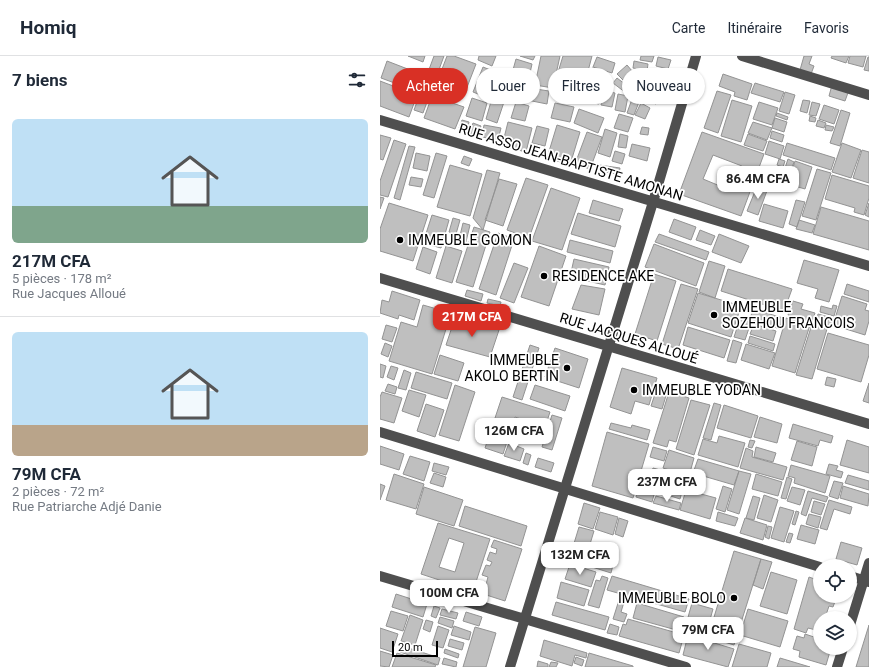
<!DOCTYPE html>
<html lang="fr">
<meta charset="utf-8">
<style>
:root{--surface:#fff;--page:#f6f6f7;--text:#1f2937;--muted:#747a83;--line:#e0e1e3;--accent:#d93025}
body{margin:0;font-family:Roboto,sans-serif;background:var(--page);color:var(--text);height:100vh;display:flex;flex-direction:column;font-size:15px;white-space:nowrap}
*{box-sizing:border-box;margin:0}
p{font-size:13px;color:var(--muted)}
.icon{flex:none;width:22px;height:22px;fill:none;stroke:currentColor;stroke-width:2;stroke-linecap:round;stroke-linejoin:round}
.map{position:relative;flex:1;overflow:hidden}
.side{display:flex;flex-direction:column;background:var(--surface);width:380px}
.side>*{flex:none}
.hud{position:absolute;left:12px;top:12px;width:380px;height:36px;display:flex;gap:8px}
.fabs{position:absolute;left:433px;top:503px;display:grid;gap:8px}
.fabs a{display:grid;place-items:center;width:44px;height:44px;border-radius:50%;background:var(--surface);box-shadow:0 1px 3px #0004;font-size:20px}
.scale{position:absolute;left:12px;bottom:10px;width:46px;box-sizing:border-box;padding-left:4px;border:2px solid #000;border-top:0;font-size:11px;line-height:14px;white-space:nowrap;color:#000;-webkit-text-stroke:3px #fff;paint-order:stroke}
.price{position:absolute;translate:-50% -34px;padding:0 9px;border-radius:8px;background:#fff;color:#222;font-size:13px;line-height:26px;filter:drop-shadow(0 1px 2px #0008)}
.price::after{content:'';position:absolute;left:50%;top:24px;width:12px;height:9px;margin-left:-6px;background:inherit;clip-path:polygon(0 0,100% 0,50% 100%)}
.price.selected{background:var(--accent);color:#fff}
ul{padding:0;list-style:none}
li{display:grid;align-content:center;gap:8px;height:212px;padding:0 12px}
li+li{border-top:1px solid var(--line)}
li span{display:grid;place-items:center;height:124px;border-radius:6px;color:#555}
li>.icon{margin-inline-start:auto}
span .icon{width:72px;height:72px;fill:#fffc;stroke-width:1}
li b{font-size:17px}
h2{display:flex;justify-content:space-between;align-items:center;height:48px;padding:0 12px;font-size:17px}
.chip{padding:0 14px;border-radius:18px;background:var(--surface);box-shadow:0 1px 3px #0004;font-size:14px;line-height:36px}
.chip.selected{background:var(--accent);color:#fff}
header{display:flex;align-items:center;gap:24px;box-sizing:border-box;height:56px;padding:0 20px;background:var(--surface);border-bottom:1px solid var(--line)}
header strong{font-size:19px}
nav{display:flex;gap:22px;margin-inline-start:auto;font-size:14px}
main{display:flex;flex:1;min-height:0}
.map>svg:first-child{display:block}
.building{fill:#bfbfbf;stroke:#939393;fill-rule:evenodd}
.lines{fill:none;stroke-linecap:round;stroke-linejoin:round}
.minor{stroke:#4f4f4f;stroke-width:10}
.poi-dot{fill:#000;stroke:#fff;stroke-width:1.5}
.labels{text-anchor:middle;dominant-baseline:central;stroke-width:3.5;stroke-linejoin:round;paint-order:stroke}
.street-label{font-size:14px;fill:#000;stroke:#fff}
.poi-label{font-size:14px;fill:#000;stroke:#fff;text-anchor:start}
</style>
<header>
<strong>Homiq</strong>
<nav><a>Carte</a><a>Itinéraire</a><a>Favoris</a></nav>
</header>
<main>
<section class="side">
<h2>7 biens<svg class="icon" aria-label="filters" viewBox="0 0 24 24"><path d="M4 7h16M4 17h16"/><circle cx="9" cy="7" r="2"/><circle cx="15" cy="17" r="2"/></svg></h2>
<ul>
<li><span style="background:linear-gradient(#bfe0f5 70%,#7fa58c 0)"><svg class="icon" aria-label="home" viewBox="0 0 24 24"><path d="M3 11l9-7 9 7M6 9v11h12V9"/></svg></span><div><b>217M CFA</b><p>5 pièces · 178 m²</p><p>Rue Jacques Alloué</p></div></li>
<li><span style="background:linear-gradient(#bfe0f5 75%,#b9a48a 0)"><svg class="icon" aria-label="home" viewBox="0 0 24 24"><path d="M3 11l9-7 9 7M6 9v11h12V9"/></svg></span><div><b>79M CFA</b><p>2 pièces · 72 m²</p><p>Rue Patriarche Adjé Danie</p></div></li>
</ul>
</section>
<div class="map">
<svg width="489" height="611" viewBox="0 0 489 611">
<rect width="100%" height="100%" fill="#fff"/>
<!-- building -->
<path class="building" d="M28,0H45L43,6Z
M54,0H64L43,57L34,54Z
M67,0H74L96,8L84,39L56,29Z
M99,0H116L112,10L98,4Z
M140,0H155L153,4Z
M161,0H180L173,32L155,29Z
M183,0H212L203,34L175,26Z
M261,0H274L272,6L260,4Z
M424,0H432L429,8L434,10L431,18L420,14Z
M452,0H469L466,7L451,2Z
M470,0H486L483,11L468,7Z
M217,1L235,7L232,17L213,11Z
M278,1L291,4L288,13L276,10Z
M488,1H489V15L484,14Z
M136,3L152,8L148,26L131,21Z
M7,5L38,17L31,33L1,22Z
M254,5L268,8L267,15L253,12Z
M247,9L258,22L249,30L237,18Z
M103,11L118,17L108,42L93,36Z
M212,12L223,15L219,31L207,28Z
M275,14L287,18L276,48L264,43Z
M343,18L372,28L367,44L354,40L355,36L339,30Z
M237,22L254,35L250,40L233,27Z
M0,25L37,39L29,61L0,50Z
M375,27L404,36L400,46L371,37Z
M129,29L139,32L134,45L125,42Z
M452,29L469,34L465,45L449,40Z
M258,31L265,34L263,41L256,39Z
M149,32L169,35L167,48L147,44Z
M213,32L222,34L219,48L209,46Z
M206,33L210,35L206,45L202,44Z
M224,35L235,37L232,51L221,49Z
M337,35L351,39L338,77L324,72Z
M405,36L415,39L409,58L399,55Z
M238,38L248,40L245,56L235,54Z
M281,39L288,41L287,45L280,43Z
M52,40L84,51L75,73L44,62Z
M92,42L107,47L102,65L86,60Z
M112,42L124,46L117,67L106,63Z
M252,43L259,46L254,59L247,57Z
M352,44L372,50L361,86L341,80Z
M423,44L430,45L427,57L420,55Z
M136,46L149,50L145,65L131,62Z
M379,46L398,52L392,69L373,63Z
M432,46L440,48L436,60L429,59Z
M175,47L194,51L190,66L171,62Z
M261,47L270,52L265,63L255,59Z
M444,49L459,54L454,68L439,63Z
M199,53L224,62L218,77L194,67Z
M461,54L470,57L460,90L450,87Z
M397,57L408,61L407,64L396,60Z
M239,58L253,62L248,76L234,72Z
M430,60L436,62L435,66L429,65Z
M395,62L407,66L404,76L392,72Z
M82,64L89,66L87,74L79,72Z
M438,64L446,67L444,72L436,70Z
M128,66L152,72L146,96L122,90Z
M373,66L392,72L387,84L368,77Z
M93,67L101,70L97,80L89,77Z
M104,69L121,72L118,84L102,81Z
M177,69L200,76L190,109L167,102Z
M446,69L454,71L452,75L445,74Z
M157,70L169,73L165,90L152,87Z
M262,71L269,72L268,79L260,78Z
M225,73L237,77L230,101L218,97Z
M392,75L404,79L402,86L390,82Z
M207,76L222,81L210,113L195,108Z
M322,76L384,98L361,160L299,138ZM333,99L362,110L352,135L323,123Z
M240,78L248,80L246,92L238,91Z
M368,78L387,85L383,95L364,89Z
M0,79L11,82L3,104L0,103Z
M14,84L26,88L8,141L0,139V125Z
M389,85L404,90L400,103L385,98Z
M407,87L455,102L451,114L403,99Z
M462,87L481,94L471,122L452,116Z
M252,88L270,92L267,105L249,100Z
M29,90L35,91L20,144L14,142Z
M482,94L489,96V127L473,122Z
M235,95L245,98L242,108L232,105Z
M36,97L50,100L47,115L33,112Z
M56,97L67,100L54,142L43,139Z
M84,100L92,103L89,110L81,107Z
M399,103L405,105L403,111L397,109Z
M408,103L414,106L411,114L405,112Z
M415,105L432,111L425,133L408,128Z
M70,109L102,118L90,160L57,151Z
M219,109L240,112L239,118L218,115Z
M389,112L406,118L401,132L384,126Z
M437,113L451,117L436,164L422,160Z
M107,114L120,117L103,174L93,162Z
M452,119L489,130V142L484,159L474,156L475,152L445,143Z
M31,121L43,123L41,131L29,129Z
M146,122L168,129L149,182L127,174Z
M119,123L137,128L123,170L105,164Z
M378,128L388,132L378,159L367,155Z
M171,132L200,142L182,194L152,185Z
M0,141L4,142L0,153Z
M213,144L243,153L239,165L209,157Z
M416,144L425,146L417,171L409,168Z
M9,147L48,159L33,205L0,195V173Z
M489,147V161L485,159Z
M384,148L408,155L403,172L379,165Z
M441,151L489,165V194L433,178Z
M198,157L241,170L235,191L191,178Z
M52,159L69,164L61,192L43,187Z
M73,162L80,164L76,178L69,176Z
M294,163L316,171L311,184L289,176Z
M419,164L435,169L432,177L416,173Z
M83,167L90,169L85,190L78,188Z
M94,171L110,176L93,231L76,226Z
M320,174L335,180L331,189L316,184Z
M118,177L134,183L116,239L99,233Z
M279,178L329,196L326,204L275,186Z
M339,178L369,190L361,207L332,196Z
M190,184L233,195L230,207L187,196Z
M274,188L324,207L316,230L265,211Z
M66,190L82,195L72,227L56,222Z
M159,190L186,200L169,250L141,241Z
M43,191L57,196L50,218L36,213Z
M194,203L229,211L225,229L190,221Z
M424,204L459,214L449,246L435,242L438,233L417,227Z
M329,205L345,210L335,242L319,236Z
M134,207L148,212L134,247L120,242Z
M348,213L412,233L404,255L341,235Z
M274,218L296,225L277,285L255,278Z
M301,228L318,233L298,293L282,288Z
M467,228L489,235V246L464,238Z
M201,229L225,233L219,259L192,253Z
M87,234L103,238L101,245L85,240Z
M12,235L40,244L34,264L19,259L18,263L0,257L2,244L9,246Z
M318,237L361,250L351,281L308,267Z
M462,240L487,248L485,254L489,255V265L485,279L453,269Z
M108,243L121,246L120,250L107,247Z
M413,245L423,248L421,253L435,257L432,266L408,259Z
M43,249L71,257L52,318L9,305L21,266L37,271Z
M453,249L457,250L454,260L440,256L441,250L452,253Z
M373,253L403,262L400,273L370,263Z
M438,258L452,262L450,270L436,266Z
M75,262L119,274L110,301L66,289Z
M406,262L430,269L415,317L392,310Z
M360,263L371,266L365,284L354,281Z
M374,268L396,275L393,285L370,278Z
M432,268L447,273L432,323L416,319Z
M6,269L17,272L12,286L2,283Z
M308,271L350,284L344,302L303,289Z
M448,277L489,289V299L481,326L437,313Z
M370,280L395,288L393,295L368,287Z
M353,284L362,287L356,307L347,305Z
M5,287L12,290L8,301L1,298Z
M366,288L395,297L389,313L361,304Z
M150,289L159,292L142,344L133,341Z
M175,292L208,303L199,332L165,321Z
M60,299L84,307L78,325L54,318Z
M0,308L6,310L3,322L0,321Z
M11,310L18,312L14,324L7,321Z
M242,312L277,322L269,349L255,345L251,358L230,351Z
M24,314L31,317L26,334L18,332Z
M36,316L72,327L67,343L31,332Z
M447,321L456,323L454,331L445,329Z
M489,327V347L483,345Z
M8,328L17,331L15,338L5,335Z
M75,329L95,336L79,385L59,379Z
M155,329L190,340L185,355L150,343Z
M278,329L288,333L282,353L271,350Z
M29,334L46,339L39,361L22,355Z
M2,336L22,342L14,367L0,363V341Z
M289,336L309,342L296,386L289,384L287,391L273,387Z
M122,341L170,356L165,371L135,361L123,398L105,392Z
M311,344L330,349L314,399L296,393Z
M334,347L341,349L331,384L323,382Z
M46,348L64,354L55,381L37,375Z
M344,349L378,360L371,382L337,372Z
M172,359L182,362L172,394L162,391Z
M380,361L402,368L397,387L374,381Z
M231,367L251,372L252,369L270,374L267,384L229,373Z
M413,368L453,380L451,387L440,384L438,390L409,382Z
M227,376L269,388L253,442L212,430Z
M339,380L365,387L358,411L318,399L323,383L337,387Z
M370,384L375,385L372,392L368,391Z
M467,384L489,391V417L460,409Z
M417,385L437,391L432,410L411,404Z
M129,387L144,393L140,405L124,400Z
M0,390L24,398L19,414L0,408Z
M273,391L287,395L284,405L270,401Z
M376,391L396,397L393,406L374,401Z
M366,392L373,395L372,401L407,411L403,424L360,412Z
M289,394L314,402L309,420L283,412Z
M146,397L151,399L148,409L143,407Z
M30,400L50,406L44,425L23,418Z
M158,402L174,407L171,416L155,411Z
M318,403L359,415L354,429L313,417Z
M54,407L69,411L66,419L52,415Z
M449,408L458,410L456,414L463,416L461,422L446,418Z
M411,409L450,420L445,437L414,427L415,422L408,420Z
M273,412L284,415L282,421L271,418Z
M359,415L371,418L359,458L347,454Z
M54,417L66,421L63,431L50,427Z
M293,417L322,426L320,433L291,424Z
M14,418L44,428L36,453L6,444Z
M376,418L402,426L398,440L372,433Z
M468,419L489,425V434L465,427Z
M407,421L412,423L406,443L401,442Z
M261,423L277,428L272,446L256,441Z
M454,425L463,427L458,443L449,440Z
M281,426L303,432L300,443L278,436Z
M0,428L5,430L0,444Z
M343,430L352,433L345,456L336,453Z
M463,430L489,438L488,450L460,442Z
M44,431L83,444L74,470L36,458Z
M412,431L425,434L420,449L407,445Z
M306,434L336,442L330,463L300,454Z
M428,435L448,441L446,446L432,442L426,460L421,458Z
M384,439L398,444L391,466L377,462Z
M276,440L301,447L299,454L273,447Z
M373,440L380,442L374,464L366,462Z
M449,444L472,451L470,458L454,453L447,474L440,472Z
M434,445L445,448L441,459L431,456Z
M204,447L220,452L213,473L198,468Z
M85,450L147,470L141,490L79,470Z
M400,451L414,455L404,486L391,482Z
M416,455L419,456L415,469L412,468Z
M220,456L238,461L233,479L215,473Z
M338,456L358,462L355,470L336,465Z
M429,458L441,461L438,472L426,468Z
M239,462L248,465L243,481L235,478Z
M365,462L387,469L383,484L360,477Z
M58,467L110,483L93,535L41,518ZM69,482L84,487L75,516L59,511Z
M421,469L439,474L435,488L417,483Z
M388,470L392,471L389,483L385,481Z
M199,471L214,475L207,498L192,494Z
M409,477L413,478L410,487L406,486Z
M114,484L142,493L125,545L97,536L99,530L105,532L108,521L102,519L106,509L110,510L112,506L107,504L110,496L116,498L117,493L111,491Z
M461,486L482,492L477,509L456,503Z
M354,495L381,503L354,589L328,581Z
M192,497L233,509L231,517L190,504Z
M381,503L392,506L383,533L373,529Z
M190,508L216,516L211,531L185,523Z
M391,516L417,524L407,558L380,550Z
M222,520L228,522L219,552L208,549L216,524L220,525Z
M232,520L309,543L305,556L227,534Z
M429,521L440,525V540H457L453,551L449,550L445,562H440V575L428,572L426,577L414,573Z
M181,526L209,534L204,550L177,542Z
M16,538L47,548L43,561L12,551Z
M239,544L244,546L241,556L247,558L244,566L233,563Z
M176,546L229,561L225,574L172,559Z
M257,547L304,561L300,575L253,562Z
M312,547L333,553L326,578L305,572Z
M54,550L60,552L56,562L51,560Z
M62,553L78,557L76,563L60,559Z
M368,553L408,565L400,591L360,579Z
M11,555L28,560L23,575L6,570Z
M86,556L102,561L99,570L83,565Z
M30,559L43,564L35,589L21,585Z
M60,561L74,565L72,572L58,567Z
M248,563L304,579L299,597L239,580L243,568L246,569Z
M46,564L53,566L50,576L43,573Z
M230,568L239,571L237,579L227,577Z
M489,569V611H476Z
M58,570L69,574L63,592L52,589Z
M74,570L91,576L89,584L71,579Z
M95,571L116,577L106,611H83Z
M0,572L18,578L12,596L0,592Z
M425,578L440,583V592H451L446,609L419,601L420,595L413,593L417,580L424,582Z
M308,579L354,593L348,611L303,599Z
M70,583L84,587L82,594L68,590Z
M164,584L207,597L206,602L195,599L192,610L160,600Z
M359,588L391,597L387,611H352Z
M22,590L60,602L58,609L20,596Z
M65,593L79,598L78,602L64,597Z
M0,595L13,599L9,611L0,610Z
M17,597L56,609L55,611H12Z
M209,597L253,610V611H205Z
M196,601L204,604L202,610L194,607Z
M64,602L77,606L76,611L62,608Z
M400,602L430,611H397Z
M158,605L168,608V611H157Z
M171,606L178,607L176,611H169Z"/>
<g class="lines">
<!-- minor -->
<path class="minor" d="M362,0L489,39
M0,64L489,210
M0,222L489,368
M0,376L440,511
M0,520L306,611
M470,520L489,526
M470,569L489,507
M130,611L273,146L316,0
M457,611L463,592"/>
</g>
<!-- markers -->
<g class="poi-dot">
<circle cx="20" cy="184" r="4"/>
<circle cx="164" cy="220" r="4"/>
<circle cx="334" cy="259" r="4"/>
<circle cx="187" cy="312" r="4"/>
<circle cx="254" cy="334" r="4"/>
<circle cx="354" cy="542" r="4"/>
</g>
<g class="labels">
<!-- street labels -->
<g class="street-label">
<text transform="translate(191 106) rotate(17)">RUE ASSO JEAN-BAPTISTE AMONAN</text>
<text transform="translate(249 282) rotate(17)">RUE JACQUES ALLOUÉ</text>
</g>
<!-- poi labels -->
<g class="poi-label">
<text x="28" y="184">IMMEUBLE GOMON</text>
<text x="172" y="220">RESIDENCE AKE</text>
<text x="342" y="251">IMMEUBLE<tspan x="342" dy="16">SOZEHOU FRANCOIS</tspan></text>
<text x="179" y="304" text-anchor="end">IMMEUBLE<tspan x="179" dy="16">AKOLO BERTIN</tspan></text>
<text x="262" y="334">IMMEUBLE YODAN</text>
<text x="346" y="542" text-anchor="end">IMMEUBLE BOLO</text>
</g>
</g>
</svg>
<div class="fabs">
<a><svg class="icon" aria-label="locate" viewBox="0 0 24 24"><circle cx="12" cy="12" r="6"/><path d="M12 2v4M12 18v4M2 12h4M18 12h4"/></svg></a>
<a><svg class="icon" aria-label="layers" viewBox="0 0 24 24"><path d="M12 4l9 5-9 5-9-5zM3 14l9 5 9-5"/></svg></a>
</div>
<div class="scale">20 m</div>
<b class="price" style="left:378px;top:144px">86.4M CFA</b>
<b class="price selected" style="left:92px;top:282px">217M CFA</b>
<b class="price" style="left:134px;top:396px">126M CFA</b>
<b class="price" style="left:287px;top:447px">237M CFA</b>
<b class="price" style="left:200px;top:520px">132M CFA</b>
<b class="price" style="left:69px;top:558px">100M CFA</b>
<b class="price" style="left:328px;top:595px">79M CFA</b>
<div class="hud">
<a class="chip selected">Acheter</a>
<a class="chip">Louer</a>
<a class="chip">Filtres</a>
<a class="chip">Nouveau</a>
</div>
</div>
</main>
